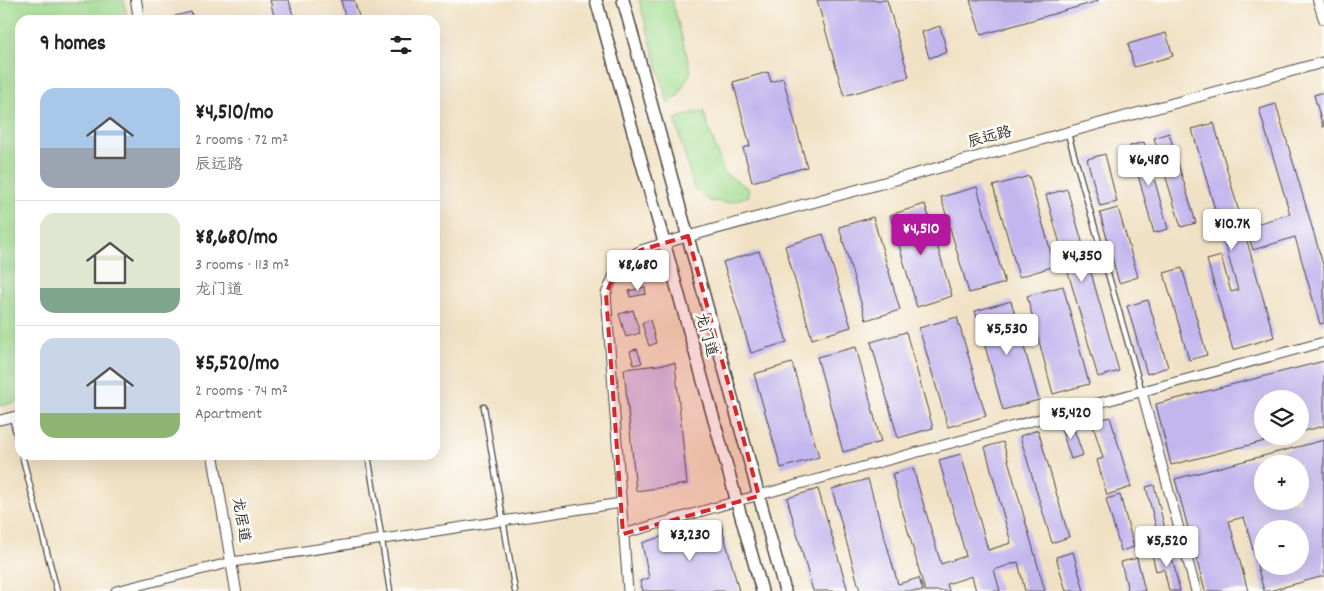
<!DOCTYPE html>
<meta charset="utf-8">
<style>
:root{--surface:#fff;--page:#f6f6f6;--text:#222;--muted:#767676;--line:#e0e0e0;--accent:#b5179e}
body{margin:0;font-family:Dekko,"LXGW WenKai TC",sans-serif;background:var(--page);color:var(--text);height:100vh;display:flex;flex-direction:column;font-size:19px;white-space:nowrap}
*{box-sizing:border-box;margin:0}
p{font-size:16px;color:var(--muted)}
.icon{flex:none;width:28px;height:28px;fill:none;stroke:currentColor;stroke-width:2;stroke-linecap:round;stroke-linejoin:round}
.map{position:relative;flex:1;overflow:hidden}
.panel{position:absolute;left:15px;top:15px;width:425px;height:445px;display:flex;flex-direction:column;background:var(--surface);border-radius:15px;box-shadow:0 5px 20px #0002}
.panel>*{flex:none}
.controls{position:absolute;left:1254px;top:390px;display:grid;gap:10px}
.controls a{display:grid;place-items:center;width:55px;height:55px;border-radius:50%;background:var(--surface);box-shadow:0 5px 20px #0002;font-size:25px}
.price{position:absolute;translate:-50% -42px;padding:0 11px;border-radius:5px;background:#fff;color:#222;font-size:16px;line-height:32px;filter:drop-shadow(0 1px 2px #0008)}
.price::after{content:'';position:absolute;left:50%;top:30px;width:15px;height:11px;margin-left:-8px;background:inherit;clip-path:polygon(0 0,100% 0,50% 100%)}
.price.current{background:var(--accent);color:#fff}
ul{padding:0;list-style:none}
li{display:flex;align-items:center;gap:15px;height:125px;padding:0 25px}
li+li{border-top:1px solid var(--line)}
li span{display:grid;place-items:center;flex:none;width:140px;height:100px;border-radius:15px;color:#555}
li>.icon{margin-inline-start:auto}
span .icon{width:60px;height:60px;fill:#fffc;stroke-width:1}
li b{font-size:21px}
h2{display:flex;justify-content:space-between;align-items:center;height:60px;padding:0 25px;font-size:21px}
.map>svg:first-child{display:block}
.green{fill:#a1dd91;stroke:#66845e}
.building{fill:#c2b6ee;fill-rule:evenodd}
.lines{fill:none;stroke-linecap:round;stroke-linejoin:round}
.service-casing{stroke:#494642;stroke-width:7}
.minor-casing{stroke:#494642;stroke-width:11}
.tertiary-casing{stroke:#494642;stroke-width:12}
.secondary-casing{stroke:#494642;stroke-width:14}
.service{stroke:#fff;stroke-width:4.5}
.minor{stroke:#fff;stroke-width:9}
.tertiary{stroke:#fff;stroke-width:10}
.secondary{stroke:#fff;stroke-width:11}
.marked{fill:#d62828;fill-opacity:0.2;stroke:#d62828;stroke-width:4;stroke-dasharray:10 6;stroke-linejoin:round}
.labels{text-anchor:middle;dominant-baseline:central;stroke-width:5;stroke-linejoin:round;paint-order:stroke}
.street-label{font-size:15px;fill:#2b2b2b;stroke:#fdfcf7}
</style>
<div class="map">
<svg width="1324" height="591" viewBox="0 0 1324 591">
<rect width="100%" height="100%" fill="#fdfcf7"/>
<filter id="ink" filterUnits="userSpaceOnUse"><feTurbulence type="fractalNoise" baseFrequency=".02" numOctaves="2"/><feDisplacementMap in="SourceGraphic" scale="10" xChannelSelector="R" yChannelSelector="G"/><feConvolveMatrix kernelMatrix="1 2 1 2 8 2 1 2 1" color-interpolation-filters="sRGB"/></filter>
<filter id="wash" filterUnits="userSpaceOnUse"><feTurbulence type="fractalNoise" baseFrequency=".0096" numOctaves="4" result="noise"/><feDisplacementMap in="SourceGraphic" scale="20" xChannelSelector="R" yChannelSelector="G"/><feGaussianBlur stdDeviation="1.12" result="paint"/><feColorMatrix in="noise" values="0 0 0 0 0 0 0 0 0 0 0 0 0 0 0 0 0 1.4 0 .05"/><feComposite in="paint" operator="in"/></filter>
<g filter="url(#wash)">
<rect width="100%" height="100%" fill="#f1e1c4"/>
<!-- green -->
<path class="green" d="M0,0H124L127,20H20V401L0,406Z
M639,0H672L691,71L678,96L668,104Z
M703,110L724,173L748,188L749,196L728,203L710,201L694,189L675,119Z"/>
<g id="blocks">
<!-- building -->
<path class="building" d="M270,0H289L294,20H275Z
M341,0H354L360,20H346Z
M817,0H887L909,77L844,96Z
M970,0H1098V1L981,35Z
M191,12L194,20H176L175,16Z
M240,14L241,20H221V19Z
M940,26L947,52L929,58L922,32Z
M1166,33L1173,56L1134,67L1128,44Z
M768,72L771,82L783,78L807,167L752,182L743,148L750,146L733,82Z
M1324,92V127H1323L1314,95Z
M1276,104L1324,268V323L1320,324L1295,237L1253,250L1246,227L1290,214L1259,109Z
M1214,123L1274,337L1233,350L1207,260L1221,256L1231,292L1238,290L1192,129Z
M1169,133L1196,223L1181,227L1154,138Z
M1144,142L1168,229L1154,233L1130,146Z
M1105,154L1117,202L1100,206L1087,159Z
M1029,176L1055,266L1019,277L993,186Z
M977,187L1005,283L969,293L941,197Z
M1067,189L1119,371L1098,377L1046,195Z
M925,204L952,296L917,307L890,215Z
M1118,208L1138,277L1119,283L1100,213Z
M873,217L900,310L866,320L839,227Z
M823,234L851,327L812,339L785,246Z
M759,251L787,342L751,353L723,262Z
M1182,268L1207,355L1189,360L1164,273Z
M1063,286L1089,384L1053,394L1027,296Z
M645,287L646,294L630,297L629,291Z
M1148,300L1168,367L1147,374L1127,306Z
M1011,301L1039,400L1003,410L975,311Z
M633,310L640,333L626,337L619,314Z
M957,317L986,416L948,427L919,328Z
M650,320L656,343L649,346L642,323Z
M906,332L933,428L898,438L871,342Z
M856,347L881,442L843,452L817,357Z
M637,349L642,363L634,365L630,351Z
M1324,361V426L1300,432V399H1262V436L1281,437L1171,465L1156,404Z
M675,363L687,484L636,491L624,369Z
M792,363L819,457L781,468L754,374Z
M1110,417L1131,487L1107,495L1097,460L1103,458L1092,422Z
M1071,421L1083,455L1071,459L1060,425Z
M1038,430L1069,537L1052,543L1020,436Z
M1324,440V576L1269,591H1264L1244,517L1229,521L1248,591H1205L1175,479ZM1262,464H1300V501H1262ZM1262,529H1300V566H1262Z
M1003,442L1045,591H1025L1018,562L994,570L1000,591H976L972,576L947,584L949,591H925L892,474L913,468L941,564L966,556L939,460L961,454L988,550L1011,543L985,447Z
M868,479L898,584L919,578L923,591H860L832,489Z
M1154,485L1165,529L1157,531L1146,487Z
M818,489L848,591H813L787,498Z
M1120,495L1134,547L1121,551L1106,499Z
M721,524L739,591H643L640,581L649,578L642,543L694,526L695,531Z
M1170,549L1180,591H1169L1164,569L1156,571L1152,554Z
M1073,552L1084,591H1066L1056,557Z
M1137,558L1145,591H1128L1121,562Z"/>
</g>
</g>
<g filter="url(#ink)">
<use href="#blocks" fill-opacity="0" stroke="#494642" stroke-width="1"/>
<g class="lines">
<!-- service casing -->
<g class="service-casing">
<path id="service" d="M1068,134L1142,392
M484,407L515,591
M12,417L20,449
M22,455L57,591
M368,455L390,591"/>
</g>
<!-- minor casing -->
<g class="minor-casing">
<path id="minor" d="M1142,392L1196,591
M0,420L20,415
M623,534L737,501L1324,342
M116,591L232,562L621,503
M628,591L606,294L619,263L641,250L664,243"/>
</g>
<!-- tertiary casing -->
<g class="tertiary-casing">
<path id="tertiary" d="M136,0L139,20
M1318,0L1324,19
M664,243L1324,62
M213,455L236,591"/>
</g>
<!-- secondary casing -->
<g class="secondary-casing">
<path id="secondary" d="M596,0L762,591
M623,0L785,591"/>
</g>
<!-- service -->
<use href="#service" class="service"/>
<!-- minor -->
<use href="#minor" class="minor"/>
<!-- tertiary -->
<use href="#tertiary" class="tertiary"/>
<!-- secondary -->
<use href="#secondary" class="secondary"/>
</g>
</g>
<!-- marked area -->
<path class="marked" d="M688,236L759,496L623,534L606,294L619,263L641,250Z"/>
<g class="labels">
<!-- street labels -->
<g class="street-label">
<text transform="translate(990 138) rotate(-15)">辰远路</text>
<text transform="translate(705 335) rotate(74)">龙门道</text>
<text transform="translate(240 520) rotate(80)">龙居道</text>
</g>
</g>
</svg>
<div class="controls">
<a><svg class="icon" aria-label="layers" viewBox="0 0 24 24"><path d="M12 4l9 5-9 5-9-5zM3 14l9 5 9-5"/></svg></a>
<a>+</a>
<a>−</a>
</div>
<b class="price" style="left:1149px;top:187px">¥6,480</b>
<b class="price" style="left:1232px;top:251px">¥10.7K</b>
<b class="price current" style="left:921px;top:256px">¥4,510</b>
<b class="price" style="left:1082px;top:283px">¥4,350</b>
<b class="price" style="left:638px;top:292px">¥8,680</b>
<b class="price" style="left:1007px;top:356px">¥5,530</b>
<b class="price" style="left:1071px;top:440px">¥5,420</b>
<b class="price" style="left:690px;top:562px">¥3,230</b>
<b class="price" style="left:1167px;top:568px">¥5,520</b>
<section class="panel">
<h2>9 homes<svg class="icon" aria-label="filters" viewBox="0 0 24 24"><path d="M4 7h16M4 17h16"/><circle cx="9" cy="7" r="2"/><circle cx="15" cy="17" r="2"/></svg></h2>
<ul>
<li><span style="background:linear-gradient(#a9c7e8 60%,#9aa5b1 0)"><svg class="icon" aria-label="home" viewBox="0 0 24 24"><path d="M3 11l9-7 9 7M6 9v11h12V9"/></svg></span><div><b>¥4,510/mo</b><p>2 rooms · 72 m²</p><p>辰远路</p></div></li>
<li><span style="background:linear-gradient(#dfe7d0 75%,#7fa58c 0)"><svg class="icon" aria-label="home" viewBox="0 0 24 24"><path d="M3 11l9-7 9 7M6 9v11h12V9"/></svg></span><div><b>¥8,680/mo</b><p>3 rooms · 113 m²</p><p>龙门道</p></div></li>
<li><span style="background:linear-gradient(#c9d6e8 75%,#8fb573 0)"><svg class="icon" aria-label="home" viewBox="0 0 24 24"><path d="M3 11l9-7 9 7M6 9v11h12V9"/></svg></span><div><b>¥5,520/mo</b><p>2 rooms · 74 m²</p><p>Apartment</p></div></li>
</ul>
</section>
</div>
